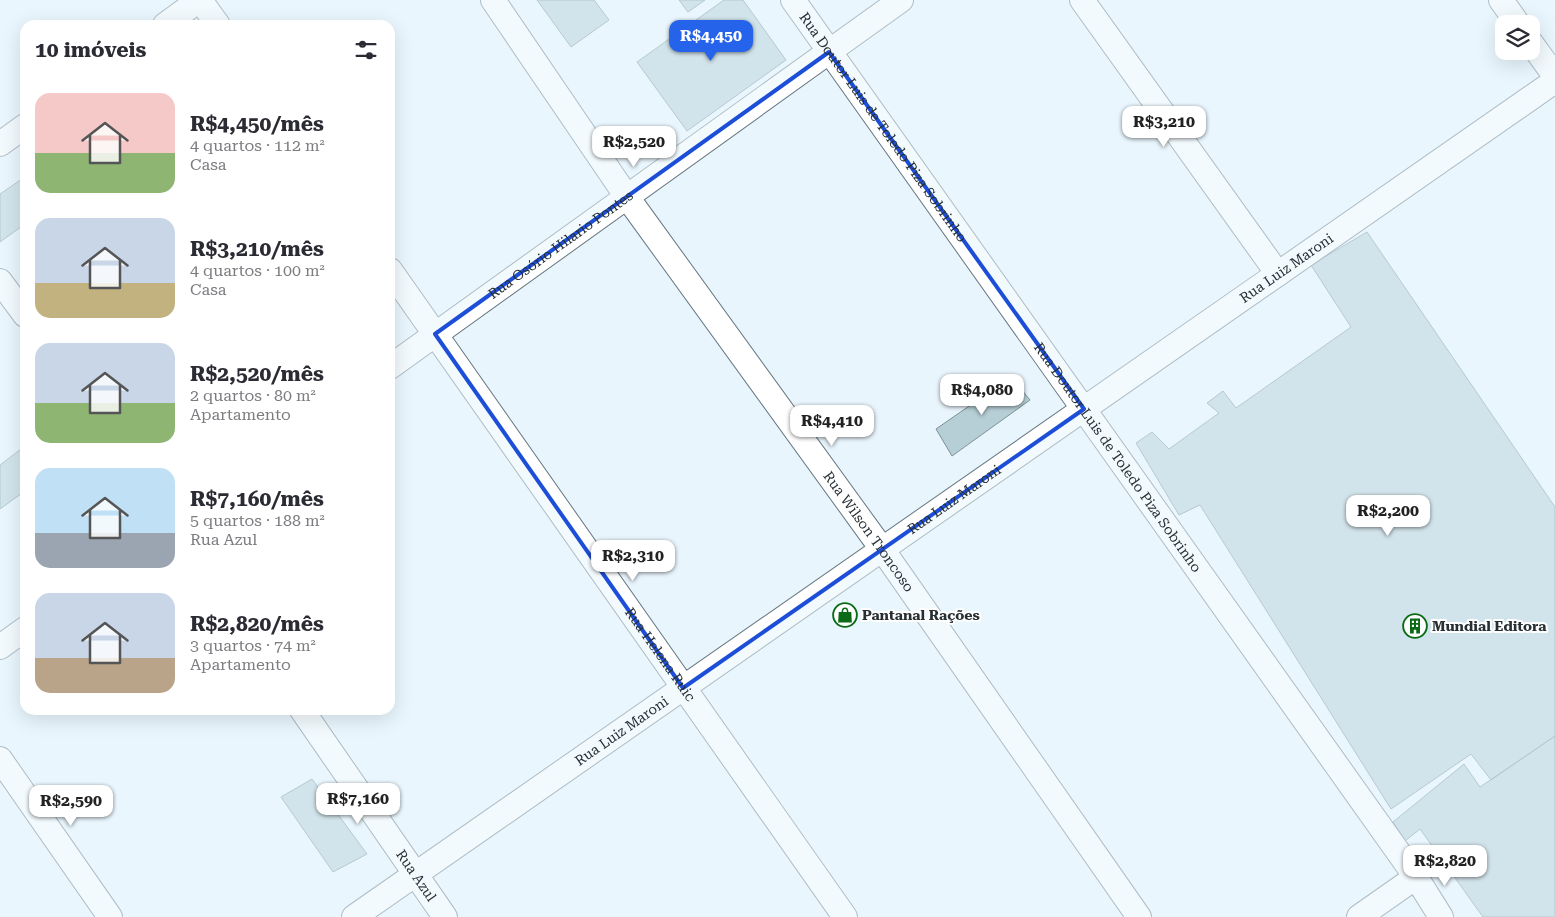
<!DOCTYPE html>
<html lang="pt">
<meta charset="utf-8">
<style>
:root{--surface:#fff;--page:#f7f7f7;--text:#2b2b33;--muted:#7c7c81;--accent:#2563eb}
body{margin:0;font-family:"Roboto Serif",serif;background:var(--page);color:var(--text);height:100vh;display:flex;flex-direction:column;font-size:19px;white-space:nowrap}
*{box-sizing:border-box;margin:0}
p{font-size:16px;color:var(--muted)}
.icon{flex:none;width:28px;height:28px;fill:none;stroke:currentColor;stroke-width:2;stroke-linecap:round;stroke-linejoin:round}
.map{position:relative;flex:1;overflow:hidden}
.sheet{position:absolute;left:20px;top:20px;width:375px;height:695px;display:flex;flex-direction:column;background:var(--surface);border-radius:15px;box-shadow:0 5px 20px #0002}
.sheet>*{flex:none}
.fabs{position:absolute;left:1495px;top:15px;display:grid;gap:10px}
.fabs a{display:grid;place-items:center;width:45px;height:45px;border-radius:10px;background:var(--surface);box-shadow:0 5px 20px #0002;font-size:25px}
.price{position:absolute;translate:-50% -42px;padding:0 11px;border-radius:10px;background:#fff;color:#222;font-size:16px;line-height:32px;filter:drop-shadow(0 1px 2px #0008)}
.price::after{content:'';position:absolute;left:50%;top:30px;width:15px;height:11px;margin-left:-8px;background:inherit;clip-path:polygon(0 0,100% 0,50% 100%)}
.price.selected{background:var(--accent);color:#fff}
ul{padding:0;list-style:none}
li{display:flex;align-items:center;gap:15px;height:125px;padding:0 15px}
li span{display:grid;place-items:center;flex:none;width:140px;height:100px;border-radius:15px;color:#555}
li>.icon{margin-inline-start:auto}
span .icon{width:60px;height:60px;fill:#fffc;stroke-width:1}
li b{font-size:21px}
h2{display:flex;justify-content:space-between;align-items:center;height:60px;padding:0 15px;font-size:21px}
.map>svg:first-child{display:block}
.building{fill:#b6ced5;stroke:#7b9298}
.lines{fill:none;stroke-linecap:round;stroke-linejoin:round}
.street-casing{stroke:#657782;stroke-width:26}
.street{stroke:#fff;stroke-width:24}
.marked{fill:none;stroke:#1d4ed8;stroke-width:4;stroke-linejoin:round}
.labels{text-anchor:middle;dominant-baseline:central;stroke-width:4;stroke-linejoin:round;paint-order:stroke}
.street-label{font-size:14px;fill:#272f33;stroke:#fff}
.poi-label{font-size:14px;font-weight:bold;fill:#272f33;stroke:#fff;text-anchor:start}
</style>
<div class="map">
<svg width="1555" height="917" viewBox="0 0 1555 917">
<rect width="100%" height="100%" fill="#e9f5fd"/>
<!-- building -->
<path class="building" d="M537,0H594L609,20L571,47Z
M679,0H705L688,12Z
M724,0H743L786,60L687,131L637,62Z
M25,177V224L0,242V194Z
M1367,232L1555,507V736L1491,780L1471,754L1391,809L1200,505L1179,515L1136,443L1152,432L1169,449L1219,413L1207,403L1223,391L1236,408L1351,327L1311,265Z
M1011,377L1030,400L952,456L936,429Z
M25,446V491L0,509V465Z
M1555,736V917H1483L1420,829L1405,841L1393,822L1464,764L1480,787Z
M312,779L367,854L333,872L281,797Z"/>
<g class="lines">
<!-- street casing -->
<g class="street-casing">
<g id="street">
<path d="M200,0L218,25"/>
<path id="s1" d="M493,0L627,197L882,549L1139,917"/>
<path id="s2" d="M793,0L1416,877L1441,917"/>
<path d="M1082,0L1278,274"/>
<path d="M1501,0L1518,24"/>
<path d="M165,25L199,0"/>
<path d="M1531,43L1555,76"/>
<path d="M0,144L25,126"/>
<path id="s3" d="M390,270L845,917"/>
<path d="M0,281L25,315"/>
<path id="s4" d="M390,367L901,0"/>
<path d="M0,647L25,629"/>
<path id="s5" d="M302,710L445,917"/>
<path d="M0,759L110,917"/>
<path id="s6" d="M354,917L1555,81"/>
<path d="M1359,917L1416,877"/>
</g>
</g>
<!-- street -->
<use href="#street" class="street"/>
</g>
<!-- marked area -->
<path d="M0 0H1555V917H0ZM829,52L1084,409L683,688L435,334Z" fill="#e9f5fd" fill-opacity=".55" fill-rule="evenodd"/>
<path class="marked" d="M829,52L1084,409L683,688L435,334Z"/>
<!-- icons -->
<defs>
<g id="shop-ring" transform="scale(1.25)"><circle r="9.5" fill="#fff" stroke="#0a6a15" stroke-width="1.5"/><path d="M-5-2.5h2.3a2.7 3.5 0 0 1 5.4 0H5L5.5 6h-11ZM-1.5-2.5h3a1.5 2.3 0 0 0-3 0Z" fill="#0a6a15"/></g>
<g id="building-ring" transform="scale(1.25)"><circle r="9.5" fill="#fff" stroke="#0a6a15" stroke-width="1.5"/><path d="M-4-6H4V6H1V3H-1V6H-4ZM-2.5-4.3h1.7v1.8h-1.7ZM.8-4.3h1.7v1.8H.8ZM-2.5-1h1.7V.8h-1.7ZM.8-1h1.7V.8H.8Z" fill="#0a6a15"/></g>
</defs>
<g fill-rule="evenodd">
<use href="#shop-ring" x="845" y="615"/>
<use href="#building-ring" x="1415" y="626"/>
</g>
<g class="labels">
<!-- street labels -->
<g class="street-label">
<text stroke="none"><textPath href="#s2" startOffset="156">Rua Doutor Luis de Toledo Piza Sobrinho</textPath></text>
<text stroke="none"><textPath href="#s4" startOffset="210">Rua Osório Hilario Pontes</textPath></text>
<text stroke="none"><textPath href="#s6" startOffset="1136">Rua Luiz Maroni</textPath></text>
<text stroke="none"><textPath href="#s2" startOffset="561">Rua Doutor Luis de Toledo Piza Sobrinho</textPath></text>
<text stroke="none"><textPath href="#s6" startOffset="731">Rua Luiz Maroni</textPath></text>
<text stroke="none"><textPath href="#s1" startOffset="651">Rua Wilson Troncoso</textPath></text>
<text stroke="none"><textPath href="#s3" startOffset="470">Rua Helena Ruic</textPath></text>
<text stroke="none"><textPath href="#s6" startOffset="326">Rua Luiz Maroni</textPath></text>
<text stroke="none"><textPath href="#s5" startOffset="201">Rua Azul</textPath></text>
</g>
<!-- poi labels -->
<g class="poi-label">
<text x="862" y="615">Pantanal Rações</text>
<text x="1432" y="626">Mundial Editora</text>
</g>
</g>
</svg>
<div class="fabs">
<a><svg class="icon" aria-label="layers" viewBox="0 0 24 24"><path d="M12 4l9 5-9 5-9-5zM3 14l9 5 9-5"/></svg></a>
</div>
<b class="price selected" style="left:711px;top:62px">R$4,450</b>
<b class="price" style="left:1164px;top:148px">R$3,210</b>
<b class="price" style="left:634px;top:168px">R$2,520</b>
<b class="price" style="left:982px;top:416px">R$4,080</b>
<b class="price" style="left:832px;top:447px">R$4,410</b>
<b class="price" style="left:1388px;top:537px">R$2,200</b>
<b class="price" style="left:633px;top:582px">R$2,310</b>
<b class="price" style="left:358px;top:825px">R$7,160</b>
<b class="price" style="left:71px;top:827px">R$2,590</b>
<b class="price" style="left:1445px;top:887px">R$2,820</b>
<section class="sheet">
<h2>10 imóveis<svg class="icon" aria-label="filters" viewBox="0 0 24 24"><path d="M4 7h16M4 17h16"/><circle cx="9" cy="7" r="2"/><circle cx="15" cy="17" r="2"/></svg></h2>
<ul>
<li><span style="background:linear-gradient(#f6c9c9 60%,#8fb573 0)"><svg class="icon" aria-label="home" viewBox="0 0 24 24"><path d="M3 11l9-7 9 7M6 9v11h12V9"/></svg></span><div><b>R$4,450/mês</b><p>4 quartos · 112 m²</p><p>Casa</p></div></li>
<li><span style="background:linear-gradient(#c9d6e8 65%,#c2b280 0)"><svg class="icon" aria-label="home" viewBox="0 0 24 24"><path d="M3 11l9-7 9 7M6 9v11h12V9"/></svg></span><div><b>R$3,210/mês</b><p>4 quartos · 100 m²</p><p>Casa</p></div></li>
<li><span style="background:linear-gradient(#c9d6e8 60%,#8fb573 0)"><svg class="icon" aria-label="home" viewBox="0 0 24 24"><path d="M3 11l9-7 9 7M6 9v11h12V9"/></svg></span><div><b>R$2,520/mês</b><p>2 quartos · 80 m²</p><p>Apartamento</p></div></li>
<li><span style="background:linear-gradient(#bfe0f5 65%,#9aa5b1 0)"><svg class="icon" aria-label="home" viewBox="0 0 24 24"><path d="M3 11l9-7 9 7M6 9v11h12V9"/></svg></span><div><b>R$7,160/mês</b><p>5 quartos · 188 m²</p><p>Rua Azul</p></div></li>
<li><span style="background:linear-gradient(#c9d6e8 65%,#b9a48a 0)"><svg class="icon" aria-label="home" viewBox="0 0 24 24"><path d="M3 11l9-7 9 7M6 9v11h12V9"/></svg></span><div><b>R$2,820/mês</b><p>3 quartos · 74 m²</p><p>Apartamento</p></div></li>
</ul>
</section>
</div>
